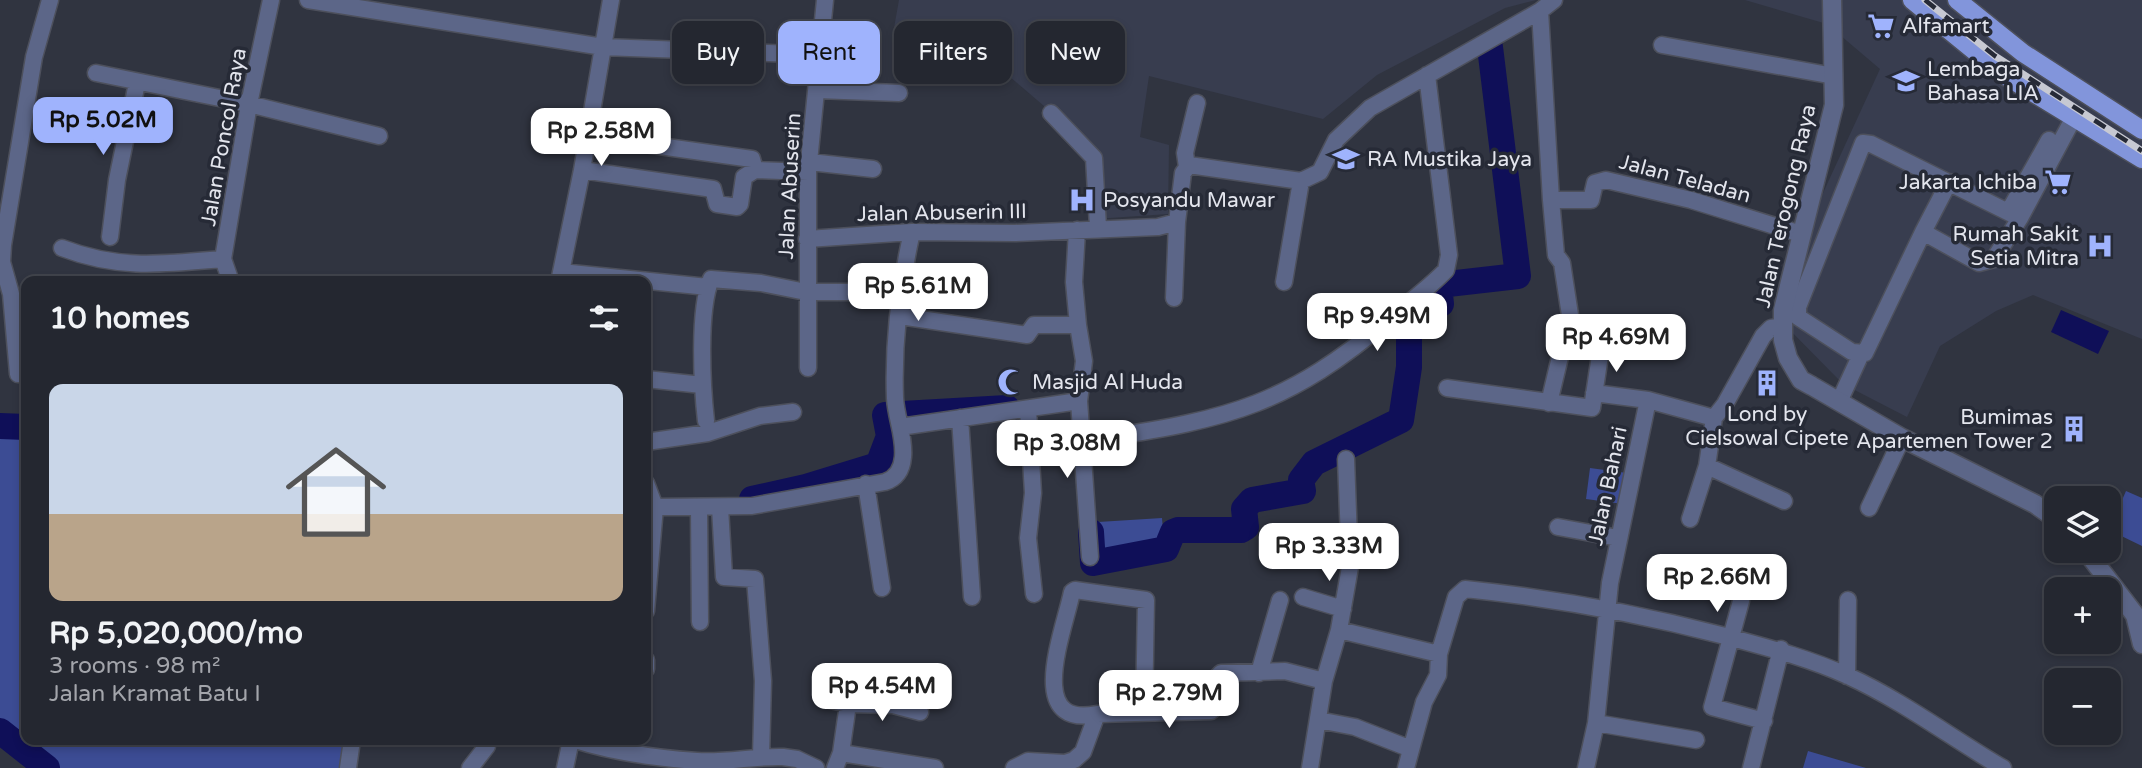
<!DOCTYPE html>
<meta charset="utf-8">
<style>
:root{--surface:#242730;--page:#30333c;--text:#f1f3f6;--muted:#a3a5ab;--line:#41444c;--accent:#9fb3fd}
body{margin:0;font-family:"Varela Round",sans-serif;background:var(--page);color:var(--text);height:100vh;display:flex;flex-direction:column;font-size:26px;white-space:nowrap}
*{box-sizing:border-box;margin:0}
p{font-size:23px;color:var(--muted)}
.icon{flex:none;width:38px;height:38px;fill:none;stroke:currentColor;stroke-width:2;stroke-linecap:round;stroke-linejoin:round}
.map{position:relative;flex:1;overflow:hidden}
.panel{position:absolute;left:21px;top:276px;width:630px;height:469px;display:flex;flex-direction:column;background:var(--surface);border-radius:14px;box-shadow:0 4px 10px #0003,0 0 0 2px var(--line)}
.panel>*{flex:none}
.banner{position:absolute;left:672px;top:21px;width:665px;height:63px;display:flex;gap:14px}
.tools{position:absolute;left:2044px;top:486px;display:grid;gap:14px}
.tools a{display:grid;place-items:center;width:77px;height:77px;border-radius:14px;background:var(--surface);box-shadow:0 4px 10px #0003,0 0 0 2px var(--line);font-size:35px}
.price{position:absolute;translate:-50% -60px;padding:0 16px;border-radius:14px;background:#fff;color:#222;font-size:23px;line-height:46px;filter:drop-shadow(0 2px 4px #0008)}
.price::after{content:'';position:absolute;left:50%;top:42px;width:21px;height:16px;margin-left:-10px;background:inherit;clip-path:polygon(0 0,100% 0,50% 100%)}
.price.current{background:var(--accent);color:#111}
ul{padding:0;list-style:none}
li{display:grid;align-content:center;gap:14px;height:371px;padding:0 28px}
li+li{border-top:2px solid var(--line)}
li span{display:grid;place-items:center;height:217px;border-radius:14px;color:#555}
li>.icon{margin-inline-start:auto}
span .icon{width:126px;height:126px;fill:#fffc;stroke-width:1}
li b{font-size:30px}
h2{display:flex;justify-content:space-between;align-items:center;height:84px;padding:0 28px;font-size:30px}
.tag{padding:0 24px;border-radius:14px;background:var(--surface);box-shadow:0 4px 10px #0003,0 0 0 2px var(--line);font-size:24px;line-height:63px}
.tag.current{background:var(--accent);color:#111}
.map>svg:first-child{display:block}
.built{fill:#383d4f}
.green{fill:#3c4c94}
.water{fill:#0f0f58}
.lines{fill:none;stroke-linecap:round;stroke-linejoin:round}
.river{stroke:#0f0f58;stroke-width:26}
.minor-casing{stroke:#4d505c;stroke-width:19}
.tertiary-casing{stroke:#4d505c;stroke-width:21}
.primary-casing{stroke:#4d505c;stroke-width:21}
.minor{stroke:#5c6688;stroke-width:16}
.tertiary{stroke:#5c6688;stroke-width:18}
.primary{stroke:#8295db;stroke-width:18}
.rail-casing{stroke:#c7c9d2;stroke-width:7}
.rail{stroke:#262a36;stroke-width:4.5;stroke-dasharray:13;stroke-linecap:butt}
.labels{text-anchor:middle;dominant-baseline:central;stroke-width:7;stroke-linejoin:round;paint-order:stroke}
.poi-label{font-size:21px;fill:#e3e5ed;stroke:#262a36;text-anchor:start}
.street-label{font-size:21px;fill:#e3e5ed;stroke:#262a36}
</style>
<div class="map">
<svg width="2142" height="768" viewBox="0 0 2142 768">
<rect width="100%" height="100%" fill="#303440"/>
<!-- built -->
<path class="built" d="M899,0H1536L1505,8L1377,75L1323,119L1149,76L1140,137L1169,145L1168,214L1095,219L1092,159L1058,118L982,53L894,28Z
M1745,0H2142V339L2033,295L1996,311L1940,346L1907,417L1843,384L1779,319L1778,291L1880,69L1827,24Z"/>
<!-- green -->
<path class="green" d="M0,418L26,427V740H345L340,768H47L0,731Z
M1590,468L1627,473L1623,504L1586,499Z
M2126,491L2142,498V546L2109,530Z
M1162,518L1164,544L1100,549L1098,522Z
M1808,751L1866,768H1803Z"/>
<!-- water -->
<path class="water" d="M2061,310L2109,331L2098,354L2051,332Z"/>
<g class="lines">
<!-- river -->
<path class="river" d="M0,426L26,427
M752,499L806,487L878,465L889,436L885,415L1007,408
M1091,532L1093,563L1166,549L1173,532L1178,530H1241L1246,527L1244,509L1252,500L1303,491L1301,480L1314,463L1401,420L1409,367V309L1419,303L1441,304L1439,285L1518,276L1490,47
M0,731L47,768"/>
<!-- minor casing -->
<g class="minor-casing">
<path id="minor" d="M308,0L603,47L820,55
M1540,11L1551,200H1591L1595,183L1606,180L1691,200L1801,234
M1662,45L1834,76
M96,73L249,104L379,136
M817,90L899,93
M1051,113L1094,158L1098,227
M588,136L752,159L755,170
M810,162L873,169
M1187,167L1185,153L1197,103
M582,170L713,189L717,204L737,207L740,204L744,177L755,170L808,172
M2009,211L2049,140
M2020,218L1871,144L1863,143L1798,307V317L1852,352L1865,353L1923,232L1979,263L1994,259L2020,218L2073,119
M1177,222L1183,173L1189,165L1301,181L1320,172L1336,140L1370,108L1540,11L1554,0
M1077,230L1074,282L1078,325
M1923,232L1949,182
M110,237L117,180L137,83
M807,239L912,232L1015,233L1158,227L1177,222
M62,248C119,270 164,264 223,259
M561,272L708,287
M231,282L223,259L249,104L271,0
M559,282L582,170L611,0
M1284,282L1301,181
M1174,298L1177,222
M808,368V172L825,0
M18,374L11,294L2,262L3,245L34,57L50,0
M646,379L702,385
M1447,388L1592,408L1601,349
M1594,393L1648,400L1714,418L1725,404L1763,336L1771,328L1783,326
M1079,401L1090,557
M1839,402L1861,354
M1549,403L1570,315L1562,263L1556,255L1551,200
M1028,409L1033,493L1028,538L1034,594
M960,418L972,597
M706,421C702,386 698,310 711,279L761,283L806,292H894
M900,427L1079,401L1084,361L1078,325H1034L1027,335L900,316
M1103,438C1230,419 1289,404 1389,319C1408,303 1429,288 1446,270L1449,255L1427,75
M646,442L708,433L760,416L793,412
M1707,466L1784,501
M646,483L655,507L646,611
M866,484L882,588
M655,507L752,506L885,482C897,478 902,469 903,457C905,437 896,418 895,398C893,343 900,285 912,232
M720,507L724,577L755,579L763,681L761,757
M699,508L700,622
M1869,508L1902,438
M1690,519L1707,466L1714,418
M1558,527L1618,538
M1274,560L1350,557
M1303,597L1343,609
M1741,601L1712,707L1764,721
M1339,630L1439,654L1456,597L1465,589C1552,598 1636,613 1721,635C1765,647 1806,657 1848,676C1903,701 1950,737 2003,768
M646,660V669
M1259,673L1280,600
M1847,676L1848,600
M826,699L848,704L841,753
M848,704L893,705L920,712
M1097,714C1024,729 1064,631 1072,592L1075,590L1146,600L1144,712
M1318,720L1355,727L1411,749
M1596,723L1696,740
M575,740C615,753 656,758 697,761C726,763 755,756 783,757L797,759L816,768
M348,768L352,740
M470,768L487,746
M565,768L571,740
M835,768L841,753L935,768
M1014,768L1028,761L1065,763L1074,760L1083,752L1097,714L1211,711L1217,705L1218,676L1221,673L1285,671L1324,681
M1310,768L1324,681L1339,630L1350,567L1346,459
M1406,768L1424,702L1438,675L1439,654
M1586,768L1596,723L1610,583L1648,400
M1751,768L1781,649"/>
</g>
<!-- tertiary casing -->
<g class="tertiary-casing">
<path id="tertiary" d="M1832,0L1834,105L1783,310V340L1788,358L1801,380L1812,386L1902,438L2035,504L2056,519
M2086,551L2135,615L2142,644"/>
</g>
<!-- primary casing -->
<g class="primary-casing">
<path id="primary" d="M1912,0L2004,75L2142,159
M1957,0L2023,53L2142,130"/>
</g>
<!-- minor -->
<use href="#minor" class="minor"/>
<!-- tertiary -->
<use href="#tertiary" class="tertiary"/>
<!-- primary -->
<use href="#primary" class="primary"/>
<!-- rail casing -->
<g class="rail-casing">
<path id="rail" d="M1925,0L1995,56L2142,151"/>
</g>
<!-- rail -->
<use href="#rail" class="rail"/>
</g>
<!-- icons -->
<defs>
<g id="supermarket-bare" transform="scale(2.1)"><path d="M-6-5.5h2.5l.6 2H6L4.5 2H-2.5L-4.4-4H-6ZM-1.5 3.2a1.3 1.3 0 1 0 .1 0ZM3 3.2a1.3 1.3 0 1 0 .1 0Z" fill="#9fb3fd" stroke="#262a36" stroke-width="2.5" paint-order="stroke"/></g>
<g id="school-bare" transform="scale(2.1)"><path d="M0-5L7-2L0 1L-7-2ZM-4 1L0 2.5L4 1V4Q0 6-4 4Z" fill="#9fb3fd" stroke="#262a36" stroke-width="2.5" paint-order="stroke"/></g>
<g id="hospital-bare" transform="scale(2.1)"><path d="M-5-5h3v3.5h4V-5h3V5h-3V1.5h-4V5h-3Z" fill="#9fb3fd" stroke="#262a36" stroke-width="2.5" paint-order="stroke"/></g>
<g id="mosque-bare" transform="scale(2.1)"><path d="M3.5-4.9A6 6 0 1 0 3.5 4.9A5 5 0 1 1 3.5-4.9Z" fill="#9fb3fd" stroke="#262a36" stroke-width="2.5" paint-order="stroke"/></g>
<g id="building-bare" transform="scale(2.1)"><path d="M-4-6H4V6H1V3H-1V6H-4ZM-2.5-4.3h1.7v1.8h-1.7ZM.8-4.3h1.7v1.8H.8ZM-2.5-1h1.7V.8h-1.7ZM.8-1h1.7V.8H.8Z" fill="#9fb3fd" stroke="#262a36" stroke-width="2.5" paint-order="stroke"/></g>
</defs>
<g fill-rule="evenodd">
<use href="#supermarket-bare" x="1881" y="26"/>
<use href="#school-bare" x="1906" y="81"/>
<use href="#school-bare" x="1346" y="159"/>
<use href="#supermarket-bare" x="2058" y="182"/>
<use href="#hospital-bare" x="1082" y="200"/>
<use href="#hospital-bare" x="2100" y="246"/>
<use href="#mosque-bare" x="1011" y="382"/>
<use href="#building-bare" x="1767" y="383"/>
<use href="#building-bare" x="2074" y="429"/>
</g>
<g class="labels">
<!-- poi labels -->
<g class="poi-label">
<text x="1902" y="26">Alfamart</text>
<text x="1927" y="69">Lembaga<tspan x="1927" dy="24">Bahasa LIA</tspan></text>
<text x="1367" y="159">RA Mustika Jaya</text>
<text x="2037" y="182" text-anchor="end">Jakarta Ichiba</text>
<text x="1103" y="200">Posyandu Mawar</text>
<text x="2079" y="234" text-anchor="end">Rumah Sakit<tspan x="2079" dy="24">Setia Mitra</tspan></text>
<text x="1032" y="382">Masjid Al Huda</text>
<text x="1767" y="414" text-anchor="middle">Lond by<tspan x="1767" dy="24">Cielsowal Cipete</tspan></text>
<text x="2053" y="417" text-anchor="end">Bumimas<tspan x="2053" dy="24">Apartemen Tower 2</tspan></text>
</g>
<!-- street labels -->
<g class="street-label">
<text transform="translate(224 137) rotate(-80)">Jalan Poncol Raya</text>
<text transform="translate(1685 179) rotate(15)">Jalan Teladan</text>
<text transform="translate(790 186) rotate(-87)">Jalan Abuserin</text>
<text transform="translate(1786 206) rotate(-77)">Jalan Terogong Raya</text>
<text transform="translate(942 213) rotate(-1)">Jalan Abuserin III</text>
<text transform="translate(1608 486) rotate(-78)">Jalan Bahari</text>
</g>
</g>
</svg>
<div class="tools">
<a><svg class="icon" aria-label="layers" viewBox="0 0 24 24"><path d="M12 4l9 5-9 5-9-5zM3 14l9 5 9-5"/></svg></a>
<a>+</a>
<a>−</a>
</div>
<b class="price current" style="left:103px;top:157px">Rp 5.02M</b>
<b class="price" style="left:601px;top:168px">Rp 2.58M</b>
<b class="price" style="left:918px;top:323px">Rp 5.61M</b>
<b class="price" style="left:1377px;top:353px">Rp 9.49M</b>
<b class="price" style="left:1616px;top:374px">Rp 4.69M</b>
<b class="price" style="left:1067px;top:480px">Rp 3.08M</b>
<b class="price" style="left:1329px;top:583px">Rp 3.33M</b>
<b class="price" style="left:1717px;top:614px">Rp 2.66M</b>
<b class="price" style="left:882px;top:723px">Rp 4.54M</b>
<b class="price" style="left:1169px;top:730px">Rp 2.79M</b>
<div class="banner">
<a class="tag">Buy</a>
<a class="tag current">Rent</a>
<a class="tag">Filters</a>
<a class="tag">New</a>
</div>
<section class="panel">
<h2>10 homes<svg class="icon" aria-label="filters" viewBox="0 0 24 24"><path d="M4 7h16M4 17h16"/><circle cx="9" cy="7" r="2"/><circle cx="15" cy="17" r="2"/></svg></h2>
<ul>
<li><span style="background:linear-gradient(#c9d6e8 60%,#b9a48a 0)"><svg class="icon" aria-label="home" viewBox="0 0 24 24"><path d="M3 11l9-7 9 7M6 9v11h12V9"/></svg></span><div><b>Rp 5,020,000/mo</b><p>3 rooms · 98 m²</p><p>Jalan Kramat Batu I</p></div></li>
</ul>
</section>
</div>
